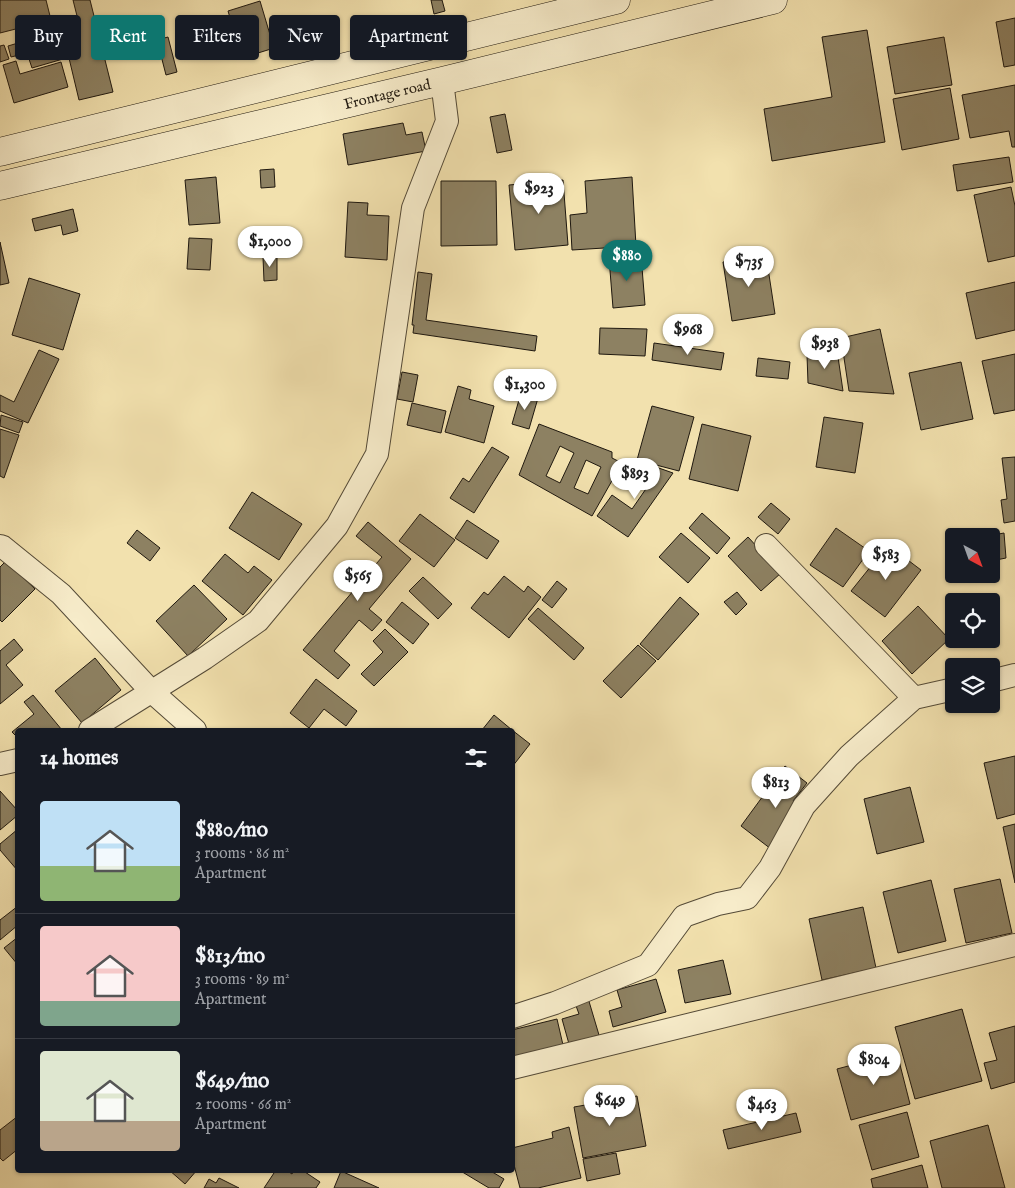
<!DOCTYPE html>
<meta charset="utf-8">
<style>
:root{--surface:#171b24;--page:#242831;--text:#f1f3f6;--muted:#9ea1a6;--line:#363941;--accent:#0f766e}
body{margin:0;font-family:"IM FELL English",serif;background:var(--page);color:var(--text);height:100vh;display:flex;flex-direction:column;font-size:19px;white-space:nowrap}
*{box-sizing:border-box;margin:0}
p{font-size:16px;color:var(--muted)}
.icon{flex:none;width:28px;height:28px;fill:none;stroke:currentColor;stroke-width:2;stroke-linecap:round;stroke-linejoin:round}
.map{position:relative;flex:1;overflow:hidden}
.details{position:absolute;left:15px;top:728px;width:500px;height:445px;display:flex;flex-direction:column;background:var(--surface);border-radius:5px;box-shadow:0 1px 4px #0004}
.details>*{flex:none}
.hud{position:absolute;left:15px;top:15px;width:500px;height:45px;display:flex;gap:10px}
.needle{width:32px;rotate:139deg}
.buttons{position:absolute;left:945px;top:528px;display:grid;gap:10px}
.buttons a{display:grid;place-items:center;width:55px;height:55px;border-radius:5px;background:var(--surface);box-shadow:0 1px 4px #0004;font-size:25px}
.price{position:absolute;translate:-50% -42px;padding:0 11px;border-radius:18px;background:#fff;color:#222;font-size:16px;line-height:32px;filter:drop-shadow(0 1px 2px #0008)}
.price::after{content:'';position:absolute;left:50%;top:30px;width:15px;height:11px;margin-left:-8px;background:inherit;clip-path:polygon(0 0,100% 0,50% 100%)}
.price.current{background:var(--accent);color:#fff}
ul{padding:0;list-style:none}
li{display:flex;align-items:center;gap:15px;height:125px;padding:0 25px}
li+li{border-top:1px solid var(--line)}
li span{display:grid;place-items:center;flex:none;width:140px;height:100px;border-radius:5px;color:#555}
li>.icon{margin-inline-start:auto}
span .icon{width:60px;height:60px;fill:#fffc;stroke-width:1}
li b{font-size:21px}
h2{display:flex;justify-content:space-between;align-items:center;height:60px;padding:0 25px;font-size:21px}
.tag{padding:0 18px;border-radius:5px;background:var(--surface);box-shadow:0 1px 4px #0004;font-size:18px;line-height:45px}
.tag.current{background:var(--accent);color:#fff}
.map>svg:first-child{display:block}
.building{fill:#8d8162;stroke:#1f180f;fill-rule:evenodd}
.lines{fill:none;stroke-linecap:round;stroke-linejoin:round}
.street-casing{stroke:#544a37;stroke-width:24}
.secondary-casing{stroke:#1f180f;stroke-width:29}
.street{stroke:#f7ecca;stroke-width:22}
.secondary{stroke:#f7ecca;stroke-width:28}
.labels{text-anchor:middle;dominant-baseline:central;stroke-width:5;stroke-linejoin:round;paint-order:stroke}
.street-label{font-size:15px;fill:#1f180f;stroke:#f7ecca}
</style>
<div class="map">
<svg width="1015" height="1188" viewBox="0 0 1015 1188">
<rect width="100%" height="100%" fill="#f2e1ae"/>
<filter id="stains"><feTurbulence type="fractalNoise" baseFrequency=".004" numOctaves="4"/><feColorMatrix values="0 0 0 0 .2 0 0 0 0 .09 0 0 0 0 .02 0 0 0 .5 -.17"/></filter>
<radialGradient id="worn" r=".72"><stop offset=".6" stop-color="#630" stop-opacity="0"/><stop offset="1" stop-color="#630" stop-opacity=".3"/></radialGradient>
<!-- building -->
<path class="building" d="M0,0H46L51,20L0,33Z
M73,0H90L113,92L79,100L63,33L80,28Z
M431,0H442L445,11L434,14Z
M260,1L274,48L242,58L228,11Z
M1015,18V65L1004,67L996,22Z
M291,19L295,50L276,52L273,21Z
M867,30L885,142L772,161L764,109L832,97L822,37Z
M55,32L63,59L32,68L27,53L11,57L8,46Z
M168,37L177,72L166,75L157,40Z
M944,37L952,85L895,94L887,47Z
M4,45L9,59L0,62V46Z
M16,61L20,74L61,62L68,87L14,103L3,65Z
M1015,85V147H1012L1009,131L970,138L962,95Z
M950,88L959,139L902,150L893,99Z
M505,114L512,150L497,153L490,117Z
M403,123L406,135L422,132L426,151L348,165L343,134Z
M1009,157L1013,182L957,191L953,165Z
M274,169L275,187L261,188L260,170Z
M216,177L220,223L189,225L185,180Z
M632,177L636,246L572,250L570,215L587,213L585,181Z
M563,180L568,245L515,250L509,185Z
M441,181H496L497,245L441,246Z
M1011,187L1015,206V256L988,262L974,195Z
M348,202L368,203L367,215L389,216L387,260L345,257Z
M73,209L78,231L63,235L61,225L35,231L32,219Z
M189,238L212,239L210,270L187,269Z
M0,242L9,283L0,285Z
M641,255L645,305L613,308L609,258Z
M766,255L775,314L732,321L723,262Z
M277,256V280L264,281L263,257Z
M418,272L432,274L426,320L537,336L535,351L413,333L414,325H412Z
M29,278L80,294L63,350L12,335Z
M1015,282V330L976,339L966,293Z
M600,328L647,329L645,356L599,354Z
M880,329L894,394L849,391L841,338Z
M654,343L724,353L721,370L652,360Z
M39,350L59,359L28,423L0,411V395L14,402Z
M837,350L843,391L808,383L807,355Z
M1015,354V410L994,414L982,361Z
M758,358L790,362L788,379L756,376Z
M961,362L973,419L921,430L909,373Z
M402,372L418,375L413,402L397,399Z
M458,386L471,390L469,399L494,406L484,443L445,432Z
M521,393L538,398L529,429L512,424Z
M412,403L446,411L441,433L407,425Z
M652,406L694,417L679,471L637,460Z
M1,415L23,422L19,433L0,426Z
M824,417L863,423L855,473L816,467Z
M539,424L612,452V458L622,463L592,516L519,475ZM560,446L574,453L560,483L546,476ZM586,460L601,467L588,494L574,488Z
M702,424L751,436L738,491L689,479Z
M0,429L19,435L4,478L0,476Z
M492,447L509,457L474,513L450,498L463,478L469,482Z
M1015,457V521L1004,523L1001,500L1007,499L1002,458Z
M636,460L673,473L628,537L597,516L612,495L632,509L650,483L632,472Z
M252,492L302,524L279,560L229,528Z
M771,503L790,519L778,534L758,517Z
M702,513L730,538L717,554L689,528Z
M420,514L455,540L434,567L399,541Z
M467,520L499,541L487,559L455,538Z
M368,522L411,559L369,609L382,620L372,631L359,620L334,651L350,665L338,679L303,650L382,557L356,536Z
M836,528L869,551L843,587L810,565Z
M137,530L160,548L150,561L127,543Z
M681,533L710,558L688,583L659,557Z
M1004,533L1006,558L991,561V536H988Z
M748,537L781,573L761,591L728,556Z
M888,545L921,570L885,617L851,591Z
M225,554L248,573L254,566L272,580L243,615L202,581Z
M6,561L35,589L2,622L0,620V567Z
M504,576L524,592L528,586L541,597L509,638L471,608L484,592L488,595Z
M423,577L452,604L438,619L409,591Z
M557,581L567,589L552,608L542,600Z
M194,585L227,619L188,656L156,621Z
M737,592L747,604L736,615L724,602Z
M680,597L699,614L658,660L640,644Z
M402,602L429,624L413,644L386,622Z
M918,606L949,639L912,674L882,641Z
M538,608L584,648L574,660L528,619Z
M385,629L408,652L374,686L361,674L383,652L373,641Z
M14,639L23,650L6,665L23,685L0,704V651Z
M638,645L656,661L621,698L603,681Z
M95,658L121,690L82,723L55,691Z
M316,679L357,711L346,726L324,709L309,728L290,713Z
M33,695L62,730H18V738L12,732L34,714L24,702Z
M494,715L512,730H482Z
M512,730L530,744L512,767Z
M1015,756V814L997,819L984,763Z
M785,766L807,783L793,801L802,808L771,849L741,826Z
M910,787L924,842L877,854L864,799Z
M0,791L18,811V815L0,830Z
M1015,824V883L1003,827Z
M18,829V871L0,850V844Z
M1000,879L1012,933L966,943L954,889Z
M931,880L946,941L898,953L883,892Z
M18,906V925L0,940V920Z
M863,907L876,968L822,980L809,919Z
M18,937V965L4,948Z
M723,960L731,994L685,1003L678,970Z
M656,979L666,1012L613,1027L609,1011L622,1007L617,990Z
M588,998L599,1035L569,1044L562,1019L579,1014L575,1003Z
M962,1009L982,1081L915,1099L895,1027Z
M557,1019L563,1045L512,1058V1030Z
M1015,1026V1082L991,1089L984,1063L997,1060L989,1033Z
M897,1053L910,1104L851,1120L837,1069Z
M637,1096L646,1146L583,1158L574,1107Z
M907,1112L919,1157L872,1170L859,1125Z
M796,1113L801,1132L728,1149L723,1130Z
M18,1116V1149L3,1161L0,1158V1130Z
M988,1125L1005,1188H942L930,1141Z
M569,1127L581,1178L538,1188H520L512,1157V1148L553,1138L552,1132Z
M616,1153L620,1174L587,1181L583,1159Z
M922,1165L928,1188H873L871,1179Z
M169,1170H197L185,1184Z
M276,1170H286L292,1174L294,1170H302L320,1182L316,1188H264Z
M459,1170H489L504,1179L499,1188H489Z
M341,1171L379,1188H334Z
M219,1178L239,1188H204L209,1179L216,1183Z"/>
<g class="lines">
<!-- street casing -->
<g class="street-casing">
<path id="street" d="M766,545L914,698
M0,546L3,547L61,594L151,691L195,730
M991,681L1015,675
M90,730L205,658L258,621L337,526L377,454L413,208L447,121L442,81
M0,764L18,760
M512,1017L555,1003L648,965L684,916L718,904L747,898L770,868L804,806L849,756L914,698L954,689
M512,1068L1015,945"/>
</g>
<!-- secondary casing -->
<g class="secondary-casing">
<g id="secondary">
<path d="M0,152L616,0"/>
<path id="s1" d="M0,186L442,81L773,0"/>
</g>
</g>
<!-- street -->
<use href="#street" class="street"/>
<!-- secondary -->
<use href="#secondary" class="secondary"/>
</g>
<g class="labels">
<!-- street labels -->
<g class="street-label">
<text stroke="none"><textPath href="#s1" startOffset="398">Frontage road</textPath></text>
</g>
</g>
<rect width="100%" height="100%" filter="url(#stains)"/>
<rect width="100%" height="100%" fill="url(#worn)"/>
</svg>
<div class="buttons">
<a><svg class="needle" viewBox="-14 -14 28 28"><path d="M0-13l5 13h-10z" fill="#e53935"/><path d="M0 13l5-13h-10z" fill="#9ea1a6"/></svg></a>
<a><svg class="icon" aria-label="locate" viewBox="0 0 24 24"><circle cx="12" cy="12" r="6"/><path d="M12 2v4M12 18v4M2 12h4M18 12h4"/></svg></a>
<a><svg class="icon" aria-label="layers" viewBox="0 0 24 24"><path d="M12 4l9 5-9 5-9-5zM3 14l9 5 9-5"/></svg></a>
</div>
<b class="price" style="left:539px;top:215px">$923</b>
<b class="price" style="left:270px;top:268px">$1,000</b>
<b class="price current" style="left:627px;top:282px">$880</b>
<b class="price" style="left:749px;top:288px">$735</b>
<b class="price" style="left:688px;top:356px">$968</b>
<b class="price" style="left:825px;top:370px">$938</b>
<b class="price" style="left:525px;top:411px">$1,300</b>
<b class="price" style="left:635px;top:500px">$893</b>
<b class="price" style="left:886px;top:581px">$583</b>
<b class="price" style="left:358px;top:602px">$565</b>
<b class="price" style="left:776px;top:809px">$813</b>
<b class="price" style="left:874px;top:1086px">$804</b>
<b class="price" style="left:610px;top:1127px">$649</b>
<b class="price" style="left:762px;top:1131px">$463</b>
<div class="hud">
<a class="tag">Buy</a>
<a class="tag current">Rent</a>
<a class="tag">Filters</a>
<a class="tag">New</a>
<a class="tag">Apartment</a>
</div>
<section class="details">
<h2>14 homes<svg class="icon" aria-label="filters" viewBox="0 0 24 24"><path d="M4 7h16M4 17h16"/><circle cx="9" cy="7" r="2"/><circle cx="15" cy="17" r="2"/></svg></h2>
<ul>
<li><span style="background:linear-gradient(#bfe0f5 65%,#8fb573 0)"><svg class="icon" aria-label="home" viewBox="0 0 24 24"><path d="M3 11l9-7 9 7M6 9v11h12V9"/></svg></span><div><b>$880/mo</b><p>3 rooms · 86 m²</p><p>Apartment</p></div></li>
<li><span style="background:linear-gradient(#f6c9c9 75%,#7fa58c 0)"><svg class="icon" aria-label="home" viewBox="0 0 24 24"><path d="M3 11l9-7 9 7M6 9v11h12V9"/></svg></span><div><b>$813/mo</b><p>3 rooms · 89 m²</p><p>Apartment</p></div></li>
<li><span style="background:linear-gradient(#dfe7d0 70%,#b9a48a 0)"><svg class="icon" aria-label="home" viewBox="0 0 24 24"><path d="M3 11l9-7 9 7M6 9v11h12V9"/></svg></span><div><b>$649/mo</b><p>2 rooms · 66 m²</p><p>Apartment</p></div></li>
</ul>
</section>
</div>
